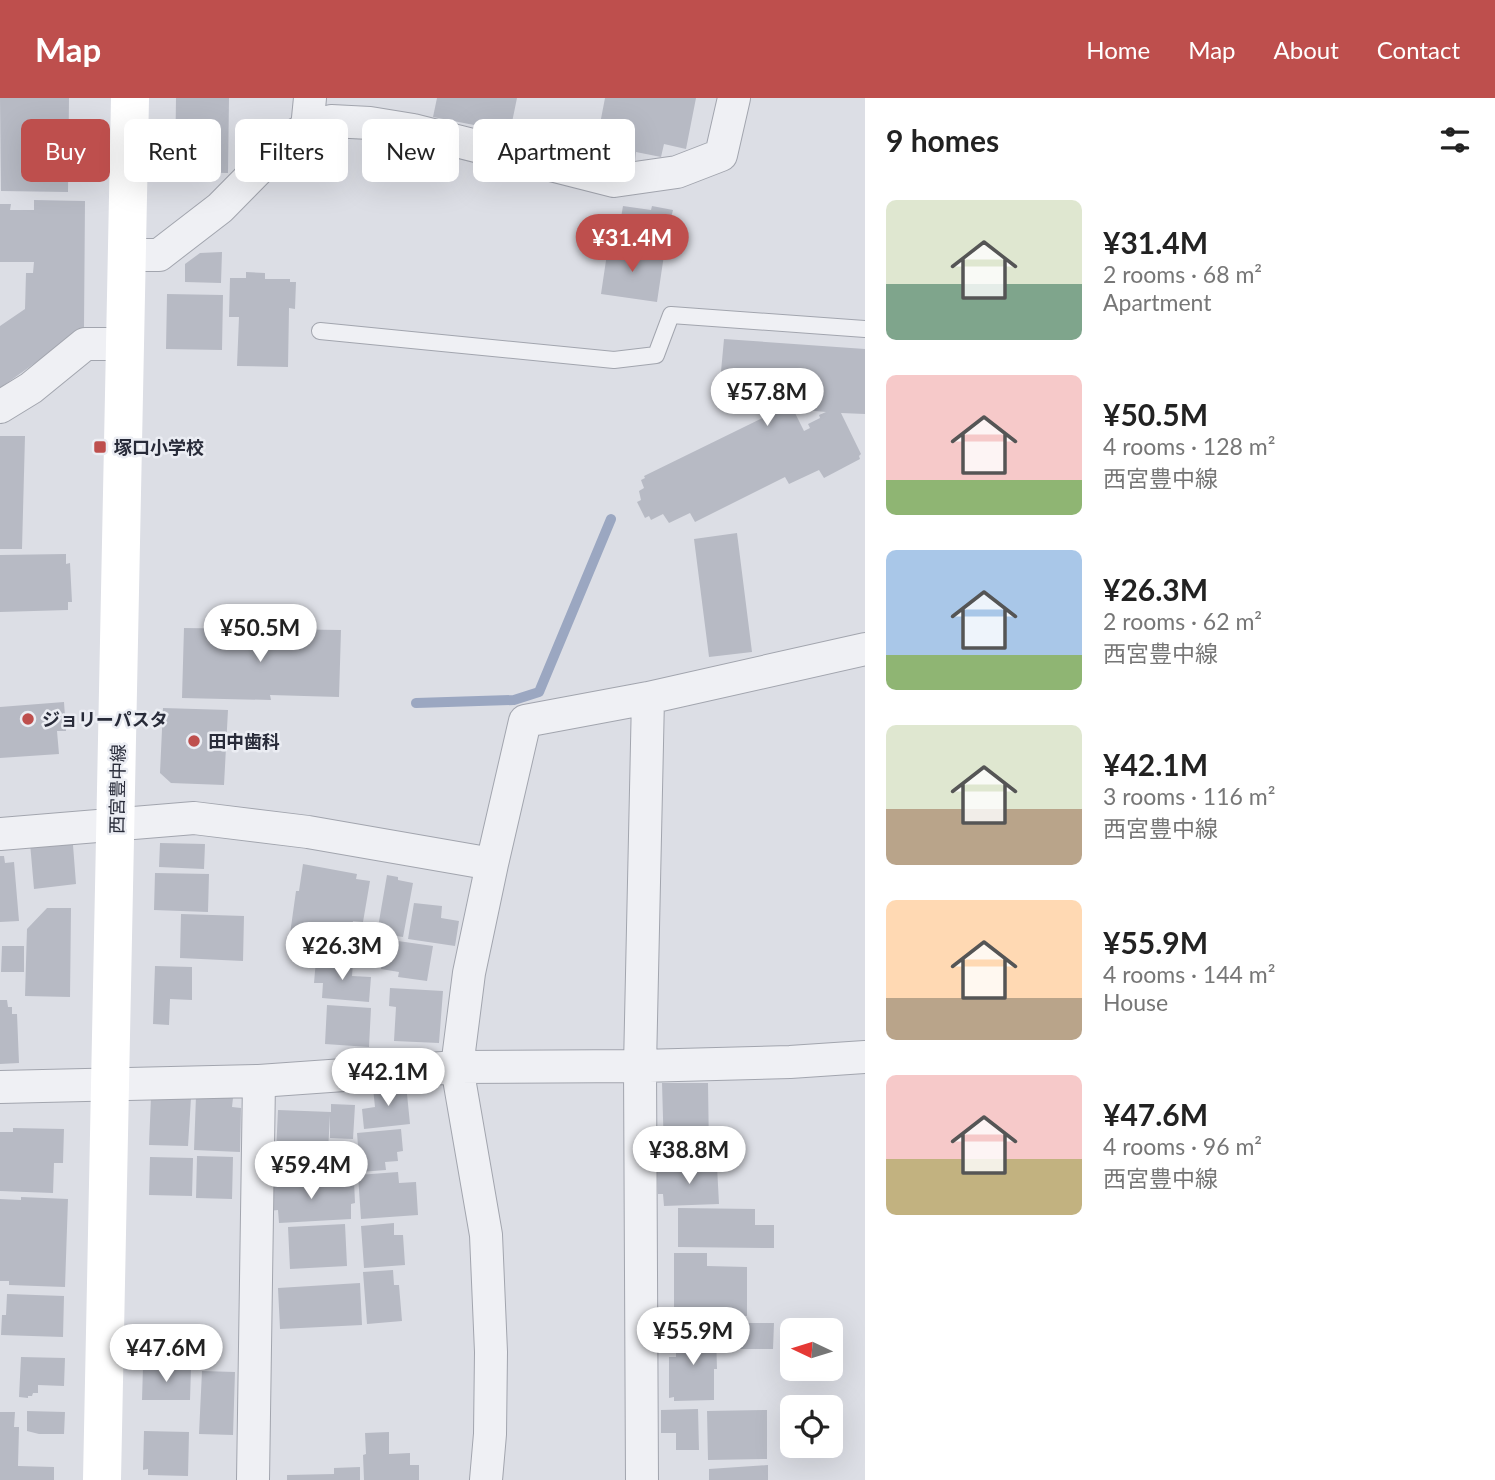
<!DOCTYPE html>
<meta charset="utf-8">
<style>
:root{--surface:#fff;--page:#f2f2f2;--text:#222;--muted:#767676;--accent:#be4f4d}
body{margin:0;font-family:Lato,"Noto Sans JP",sans-serif;background:var(--page);color:var(--text);height:100vh;display:flex;flex-direction:column;font-size:26px;white-space:nowrap}
*{box-sizing:border-box;margin:0}
p{font-size:23px;color:var(--muted)}
.icon{flex:none;width:38px;height:38px;fill:none;stroke:currentColor;stroke-width:2;stroke-linecap:round;stroke-linejoin:round}
.map{position:relative;flex:1;overflow:hidden}
.details{display:flex;flex-direction:column;background:var(--surface);width:630px}
.details>*{flex:none}
.guide{position:absolute;left:21px;top:21px;width:665px;height:63px;display:flex;gap:14px}
.needle{width:46px;rotate:274deg}
.controls{position:absolute;left:780px;top:1220px;display:grid;gap:14px}
.controls a{display:grid;place-items:center;width:63px;height:63px;border-radius:10px;background:var(--surface);box-shadow:0 7px 28px #0002;font-size:35px}
.price{position:absolute;translate:-50% -60px;padding:0 16px;border-radius:24px;background:#fff;color:#222;font-size:23px;line-height:46px;filter:drop-shadow(0 2px 4px #0008)}
.price::after{content:'';position:absolute;left:50%;top:42px;width:21px;height:16px;margin-left:-10px;background:inherit;clip-path:polygon(0 0,100% 0,50% 100%)}
.price.active{background:var(--accent);color:#fff}
ul{padding:0;list-style:none}
li{display:flex;align-items:center;gap:21px;height:175px;padding:0 21px}
li span{display:grid;place-items:center;flex:none;width:196px;height:140px;border-radius:10px;color:#555}
li>.icon{margin-inline-start:auto}
span .icon{width:84px;height:84px;fill:#fffc;stroke-width:1}
li b{font-size:30px}
h2{display:flex;justify-content:space-between;align-items:center;height:84px;padding:0 21px;font-size:30px}
.chip{padding:0 24px;border-radius:10px;background:var(--surface);box-shadow:0 7px 28px #0002;font-size:24px;line-height:63px}
.chip.active{background:var(--accent);color:#fff}
header{display:flex;align-items:center;gap:42px;box-sizing:border-box;height:98px;padding:0 35px;background:var(--accent);color:#fff}
header strong{font-size:33px}
nav{display:flex;gap:38px;margin-inline-start:auto;font-size:24px}
main{display:flex;flex:1;min-height:0}
.map>svg:first-child{display:block}
.lines{fill:none;stroke-linecap:round;stroke-linejoin:round}
.stream{stroke:#9ba7c1;stroke-width:10}
.building{fill:#b7bac4;fill-rule:evenodd}
.service-casing{stroke:#a2a5ae;stroke-width:18}
.minor-casing{stroke:#a2a5ae;stroke-width:34}
.service{stroke:#eff0f4;stroke-width:16}
.minor{stroke:#eff0f4;stroke-width:32}
.secondary{stroke:#fff;stroke-width:38}
.poi-dot{fill:#be4f4d;stroke:#ebedf3;stroke-width:2.5}
.labels{text-anchor:middle;dominant-baseline:central;stroke-width:5;stroke-linejoin:round;paint-order:stroke}
.poi-label{font-size:18px;font-weight:bold;fill:#282b39;stroke:#ebedf3;text-anchor:start}
.street-label{font-size:18px;fill:#282b39;stroke:#ebedf3}
</style>
<header>
<strong>Map</strong>
<nav><a>Home</a><a>Map</a><a>About</a><a>Contact</a></nav>
</header>
<main>
<div class="map">
<svg width="865" height="1382" viewBox="0 0 865 1382">
<rect width="100%" height="100%" fill="#dcdee5"/>
<g class="lines">
<!-- stream -->
<path class="stream" d="M416,605L514,602L539,594L611,421"/>
</g>
<!-- building -->
<path class="building" d="M0,0H69L68,94L1,93Z
M176,0H229L228,75L175,74Z
M437,0H517L510,34L433,19Z
M605,0H696L686,51L664,46L661,59L636,54L635,65L594,57Z
M34,102L85,103L84,230L0,290V228L25,211L26,175H33L34,164H0V106H11L10,112H34Z
M623,108L651,112L652,108L673,112L671,120L675,121L671,154H667V156L608,147L610,130L619,131Z
M608,149L664,157L657,204L601,196Z
M222,154L221,185L185,184V166L200,155Z
M246,174L265,175V181H290V184H296L295,211L289,210L288,269L237,268L239,219H229L230,180H246Z
M167,196L223,197L222,252L166,251Z
M724,241L865,251V316L841,315L861,356L859,358L860,361L824,380L819,372L789,386L785,379L695,424L690,415L669,425L663,416L651,422L649,418L645,420L637,404L641,402L639,393L644,390L641,382L645,380L644,378L781,311L718,306ZM793,311L826,314L819,317L820,320L808,326L810,330L804,333Z
M0,338H25L22,451H0Z
M737,435L752,554L709,559L694,441Z
M66,456V466L70,465L72,504H68V512L0,514V457Z
M184,530L258,531L257,552H269V531L341,532L339,599L270,597L271,602L182,600Z
M64,604L66,633H57L59,656L0,660V609Z
M163,610L228,612L224,687L171,685L160,675Z
M69,742L73,747L76,786L34,791L30,745Z
M160,745L205,746L204,771L159,769Z
M0,758H4L5,765L14,764L19,823L0,824Z
M303,766L357,776L356,781L370,783L363,824L353,823L349,847L290,836L296,793H299Z
M155,775L209,776L208,814L154,812Z
M387,777L398,779V782L413,785L403,839L377,835Z
M414,805L442,808L441,820L459,823L455,848L408,841Z
M47,810H71L70,899L25,898L27,831Z
M181,816L244,818L243,863L180,860Z
M377,840L433,848L427,883L398,879L399,874L381,871L383,856L375,855Z
M2,848H24V874H1Z
M316,862L353,865L352,878L371,879L369,904L322,900L323,885H314Z
M155,868L192,869V902L170,901L169,927L153,926Z
M390,890L443,893L439,945L394,943L396,909L389,908Z
M0,902H7L8,909H12V916H17L19,965L0,966Z
M327,907L371,910L369,949L325,946Z
M662,985H708L709,1053L664,1054Z
M406,986L410,1026L364,1031L362,1011L375,1009L373,990Z
M196,998L233,1000L232,1009L241,1010L240,1054L194,1052Z
M151,999L191,1000L188,1048L149,1047Z
M331,1006L355,1007L353,1041L330,1040V1017L328,1053H324L323,1077L295,1075L294,1080H275V1084H265L266,1054H276L278,1012L331,1014Z
M13,1030L64,1031L63,1065H54L53,1095L0,1093V1034H13Z
M401,1031L403,1053L397,1054L398,1063L385,1064L386,1072L360,1074L357,1035Z
M197,1058L233,1059L232,1101L196,1100Z
M150,1059L193,1060L192,1098L149,1097Z
M717,1068L719,1106L664,1108L663,1096H658L657,1070Z
M398,1074L399,1085L416,1084L418,1117L361,1121L358,1077Z
M354,1083L355,1105L351,1106V1121L279,1125L278,1112L268,1113L266,1086Z
M21,1099L68,1101L65,1189L9,1187V1183H0V1101L21,1102Z
M678,1110L755,1111V1127H774V1150L678,1149Z
M394,1125V1137H403L405,1167L364,1170L361,1128Z
M345,1126L347,1168L290,1171L288,1129Z
M674,1155H707V1168L747,1169V1218H720V1210H674Z
M393,1172L394,1187H399L402,1223L367,1226L363,1174Z
M360,1185L362,1227L280,1231L278,1190Z
M7,1196L64,1198L63,1239L1,1237L2,1217H6Z
M731,1225H774L773,1251H731Z
M686,1232H706V1238L716,1237L717,1271H714V1302L674,1303V1299L669,1300V1259H676V1238H687Z
M21,1259L65,1260L64,1288L38,1287V1295H33L32,1298H28V1300L19,1299Z
M143,1269L191,1270L190,1302H142Z
M202,1273L235,1274L233,1337L199,1336Z
M698,1311L699,1352H676V1335H661V1312Z
M767,1312V1361L708,1362L707,1313Z
M27,1313L65,1314L64,1336H39L27,1333Z
M0,1314H15L14,1329H19L18,1368L54,1369V1382H0Z
M144,1333L189,1334L188,1378L148,1377V1371L143,1372Z
M389,1334V1356L410,1355V1367H419V1382H364L363,1357L366,1356L365,1335Z
M768,1367V1382H709V1371Z
M360,1369V1382H287V1377L334,1376V1370Z"/>
<g class="lines">
<!-- service casing -->
<g class="service-casing">
<path id="service" d="M320,233L614,262L656,257L671,217L865,231"/>
</g>
<!-- minor casing -->
<g class="minor-casing">
<path id="minor" d="M307,30L310,0
M127,157H159L220,110L288,41L307,30L331,23L370,25L413,32L614,83L677,74L721,57L734,0
M0,309L31,290L85,246H125
M0,736L194,720L308,734L492,766
M0,989L259,983L457,969L640,968L790,964L865,959
M253,1382L259,983
M486,1382L490,1336L491,1254L486,1137L457,969L469,875L492,766L525,623L648,600L865,551
M642,1382L640,968L648,600"/>
</g>
<!-- service -->
<use href="#service" class="service"/>
<!-- minor -->
<use href="#minor" class="minor"/>
<!-- secondary -->
<path class="secondary" d="M102,1382L130,0"/>
</g>
<!-- markers -->
<g class="poi-dot">
<rect x="93" y="342" width="14" height="14" rx="3.5"/>
<circle cx="28" cy="621" r="7"/>
<circle cx="194" cy="643" r="7"/>
</g>
<g class="labels">
<!-- poi labels -->
<g class="poi-label">
<text x="114" y="349">塚口小学校</text>
<text x="42" y="621">ジョリーパスタ</text>
<text x="208" y="643">田中歯科</text>
</g>
<!-- street labels -->
<g class="street-label">
<text transform="translate(117 691) rotate(-89)">西宮豊中線</text>
</g>
</g>
</svg>
<div class="controls">
<a><svg class="needle" viewBox="-14 -14 28 28"><path d="M0-13l5 13h-10z" fill="#e53935"/><path d="M0 13l5-13h-10z" fill="#767676"/></svg></a>
<a><svg class="icon" aria-label="locate" viewBox="0 0 24 24"><circle cx="12" cy="12" r="6"/><path d="M12 2v4M12 18v4M2 12h4M18 12h4"/></svg></a>
</div>
<b class="price active" style="left:632px;top:176px">¥31.4M</b>
<b class="price" style="left:767px;top:330px">¥57.8M</b>
<b class="price" style="left:260px;top:566px">¥50.5M</b>
<b class="price" style="left:342px;top:884px">¥26.3M</b>
<b class="price" style="left:388px;top:1010px">¥42.1M</b>
<b class="price" style="left:689px;top:1088px">¥38.8M</b>
<b class="price" style="left:311px;top:1103px">¥59.4M</b>
<b class="price" style="left:693px;top:1269px">¥55.9M</b>
<b class="price" style="left:166px;top:1286px">¥47.6M</b>
<div class="guide">
<a class="chip active">Buy</a>
<a class="chip">Rent</a>
<a class="chip">Filters</a>
<a class="chip">New</a>
<a class="chip">Apartment</a>
</div>
</div>
<section class="details">
<h2>9 homes<svg class="icon" aria-label="filters" viewBox="0 0 24 24"><path d="M4 7h16M4 17h16"/><circle cx="9" cy="7" r="2"/><circle cx="15" cy="17" r="2"/></svg></h2>
<ul>
<li><span style="background:linear-gradient(#dfe7d0 60%,#7fa58c 0)"><svg class="icon" aria-label="home" viewBox="0 0 24 24"><path d="M3 11l9-7 9 7M6 9v11h12V9"/></svg></span><div><b>¥31.4M</b><p>2 rooms · 68 m²</p><p>Apartment</p></div></li>
<li><span style="background:linear-gradient(#f6c9c9 75%,#8fb573 0)"><svg class="icon" aria-label="home" viewBox="0 0 24 24"><path d="M3 11l9-7 9 7M6 9v11h12V9"/></svg></span><div><b>¥50.5M</b><p>4 rooms · 128 m²</p><p>西宮豊中線</p></div></li>
<li><span style="background:linear-gradient(#a9c7e8 75%,#8fb573 0)"><svg class="icon" aria-label="home" viewBox="0 0 24 24"><path d="M3 11l9-7 9 7M6 9v11h12V9"/></svg></span><div><b>¥26.3M</b><p>2 rooms · 62 m²</p><p>西宮豊中線</p></div></li>
<li><span style="background:linear-gradient(#dfe7d0 60%,#b9a48a 0)"><svg class="icon" aria-label="home" viewBox="0 0 24 24"><path d="M3 11l9-7 9 7M6 9v11h12V9"/></svg></span><div><b>¥42.1M</b><p>3 rooms · 116 m²</p><p>西宮豊中線</p></div></li>
<li><span style="background:linear-gradient(#ffd9b3 70%,#b9a48a 0)"><svg class="icon" aria-label="home" viewBox="0 0 24 24"><path d="M3 11l9-7 9 7M6 9v11h12V9"/></svg></span><div><b>¥55.9M</b><p>4 rooms · 144 m²</p><p>House</p></div></li>
<li><span style="background:linear-gradient(#f6c9c9 60%,#c2b280 0)"><svg class="icon" aria-label="home" viewBox="0 0 24 24"><path d="M3 11l9-7 9 7M6 9v11h12V9"/></svg></span><div><b>¥47.6M</b><p>4 rooms · 96 m²</p><p>西宮豊中線</p></div></li>
</ul>
</section>
</main>
